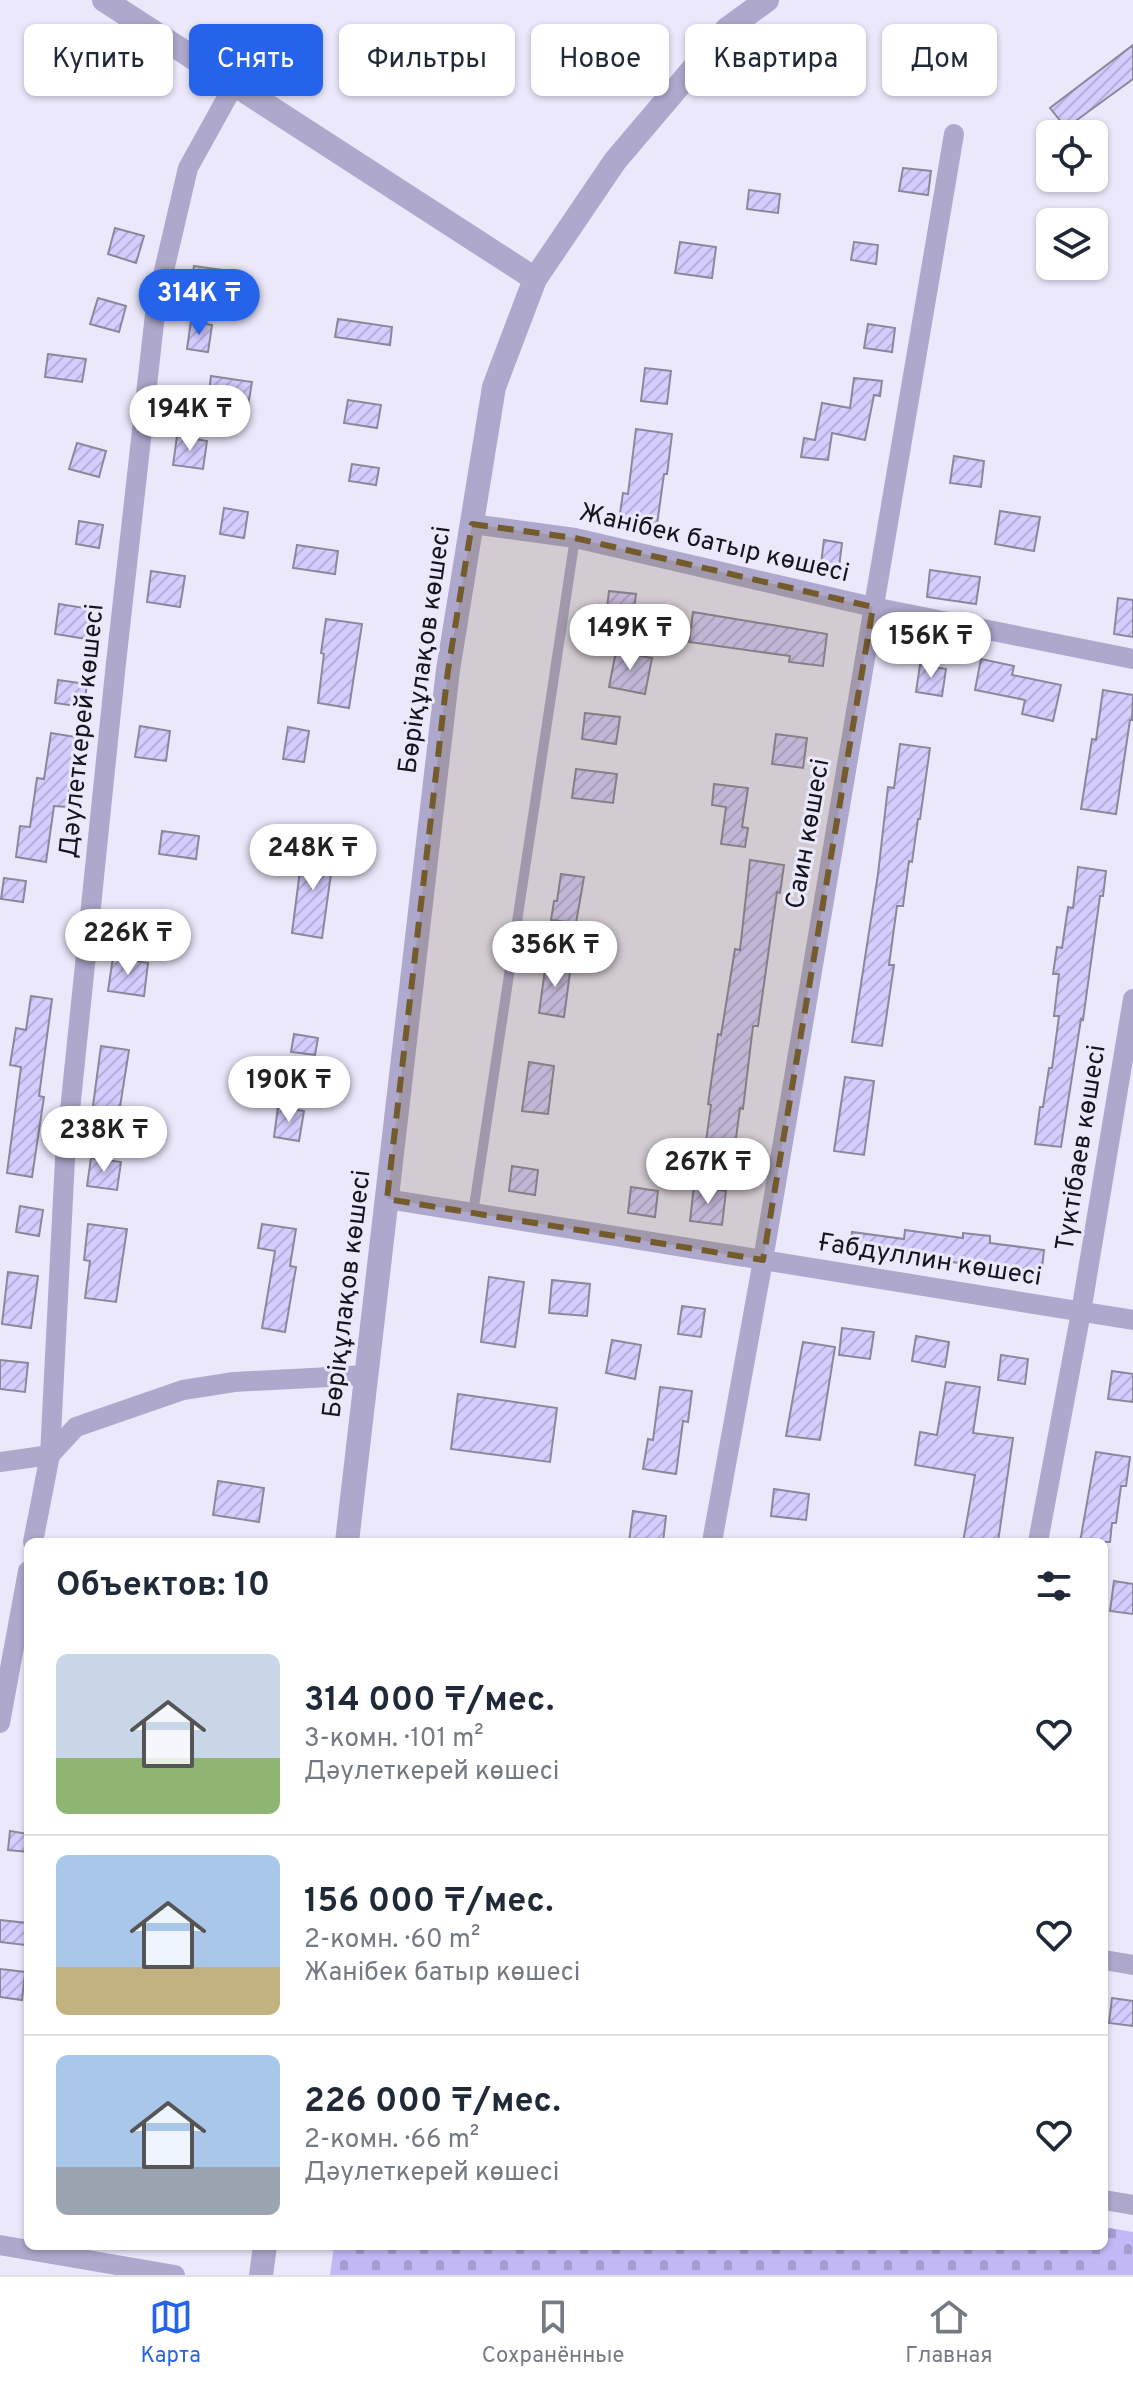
<!DOCTYPE html>
<html lang="ru">
<meta charset="utf-8">
<style>
:root{--surface:#fff;--page:#f2f2f3;--text:#1f2937;--muted:#747a83;--line:#e0e1e3;--accent:#2563eb}
body{margin:0;font-family:Overpass,sans-serif;background:var(--page);color:var(--text);height:100vh;display:flex;flex-direction:column;font-size:30px;white-space:nowrap}
*{box-sizing:border-box;margin:0}
p{font-size:26px;color:var(--muted)}
.icon{flex:none;width:44px;height:44px;fill:none;stroke:currentColor;stroke-width:2;stroke-linecap:round;stroke-linejoin:round}
.map{position:relative;flex:1;overflow:hidden}
.panel{position:absolute;left:24px;top:1538px;width:1084px;height:712px;display:flex;flex-direction:column;background:var(--surface);border-radius:12px;box-shadow:0 2px 6px #0004}
.panel>*{flex:none}
.top-card{position:absolute;left:24px;top:24px;width:1086px;height:72px;display:flex;gap:16px}
.fabs{position:absolute;left:1036px;top:120px;display:grid;gap:16px}
.fabs a{display:grid;place-items:center;width:72px;height:72px;border-radius:12px;background:var(--surface);box-shadow:0 2px 6px #0004;font-size:40px}
.price{position:absolute;translate:-50% -68px;padding:0 18px;border-radius:28px;background:#fff;color:#222;font-size:26px;line-height:52px;filter:drop-shadow(0 2px 4px #0008)}
.price::after{content:'';position:absolute;left:50%;top:48px;width:24px;height:18px;margin-left:-12px;background:inherit;clip-path:polygon(0 0,100% 0,50% 100%)}
.price.current{background:var(--accent);color:#fff}
ul{padding:0;list-style:none}
li{display:flex;align-items:center;gap:24px;height:200px;padding:0 32px}
li+li{border-top:2px solid var(--line)}
li span{display:grid;place-items:center;flex:none;width:224px;height:160px;border-radius:12px;color:#555}
li>.icon{margin-inline-start:auto}
span .icon{width:96px;height:96px;fill:#fffc;stroke-width:1}
li b{font-size:34px}
h2{display:flex;justify-content:space-between;align-items:center;height:96px;padding:0 32px;font-size:34px}
.pill{padding:0 28px;border-radius:12px;background:var(--surface);box-shadow:0 2px 6px #0004;font-size:28px;line-height:72px}
.pill.current{background:var(--accent);color:#fff}
.tab-bar{display:flex;justify-content:space-around;align-items:center;height:112px;border-top:2px solid var(--line);background:var(--surface);font-size:22px;color:var(--muted)}
.tab-bar a{display:grid;justify-items:center;gap:4px}
.tab-bar .current{color:var(--accent)}
.map>svg:first-child{display:block}
.cemetery{fill:url(#cemetery-stones)}
.building{fill:url(#building-hatch);stroke:#8b889a;stroke-width:2}
.lines{fill:none;stroke-linecap:round;stroke-linejoin:round}
.service{stroke:#aea8cc;stroke-width:10}
.minor{stroke:#aea8cc;stroke-width:20}
.tertiary{stroke:#aea8cc;stroke-width:24}
.marked{fill:#745b2c;fill-opacity:0.2;stroke:#745b2c;stroke-width:6;stroke-dasharray:16 10;stroke-linejoin:round}
.labels{text-anchor:middle;dominant-baseline:central;stroke-width:6;stroke-linejoin:round;paint-order:stroke}
.street-label{font-size:26px;fill:#16151c;stroke:#ebe8fc}
</style>
<div class="map">
<svg width="1133" height="2275" viewBox="0 0 1133 2275">
<defs>
<pattern id="cemetery-stones" width="16" height="16" patternUnits="userSpaceOnUse" patternTransform="scale(2)"><rect width="16" height="16" fill="#c3b8f6"/><path d="M2 7V4a2 2 0 0 1 4 0v3zM10 15v-3a2 2 0 0 1 4 0v3z" fill="#a79dd2"/></pattern>
<pattern id="building-hatch" width="6" height="6" patternUnits="userSpaceOnUse" patternTransform="scale(2)"><rect width="6" height="6" fill="#d5cdff"/><path d="M-1 1l2-2M0 6l6-6M5 7l2-2" fill="none" stroke="#b6afda"/></pattern>
</defs>
<rect width="100%" height="100%" fill="#ebe8fc"/>
<!-- cemetery -->
<path class="cemetery" d="M1104,2227L1133,2232V2275H330L334,2246H1104Z"/>
<!-- building -->
<path class="building" d="M1133,45V79L1066,128L1050,108Z
M809,61L832,72L820,94L798,82Z
M903,168L931,171L928,195L899,191Z
M749,190L780,194L778,213L747,209Z
M115,228L144,236L136,263L108,254Z
M680,242L716,247L712,278L675,273Z
M854,242L878,245L876,264L851,260Z
M194,266L223,270L219,297L190,292Z
M98,298L126,306L119,332L90,324Z
M338,319L392,327L390,345L335,337Z
M191,321L212,325L208,352L187,349Z
M868,324L895,328L892,352L864,348Z
M48,354L86,359L82,382L45,377Z
M645,368L671,371L667,404L641,401Z
M211,376L252,382L248,406L208,400Z
M854,378L882,381L880,396L874,395L865,440L832,433L828,460L801,457L804,438L815,440L822,403L850,408Z
M348,400L381,405L377,428L344,423Z
M636,429L672,434L667,474H664L656,532L618,527L623,493L628,494Z
M177,436L207,441L203,469L173,465Z
M77,443L106,451L99,477L69,469Z
M954,456L984,461L981,487L950,483Z
M352,464L379,468L376,485L349,481Z
M224,508L248,512L244,538L220,534Z
M1000,511L1040,517L1034,551L995,544Z
M79,521L103,525L99,548L76,544Z
M824,540L842,543L838,575L820,572Z
M297,545L338,551L335,574L293,568Z
M930,570L980,577L976,604L927,597Z
M151,571L185,576L180,607L147,602Z
M609,591L636,594L631,630L605,626Z
M1118,598L1133,600V637L1114,634Z
M59,604L91,609L87,639L55,634Z
M693,612L827,634L823,666L789,662L790,656L689,642Z
M326,619L362,624L349,708L318,703L324,654L321,653Z
M616,651L652,658L645,694L609,687Z
M981,659L1014,666L1012,675L1061,685L1053,721L1022,714L1025,700L975,690Z
M920,665L946,669L942,696L916,692Z
M58,680L87,684L84,707L55,703Z
M1103,690L1133,695L1132,720H1130L1116,814L1081,809L1092,739L1096,740Z
M585,713L620,717L616,744L582,739Z
M140,726L170,731L166,761L135,757Z
M288,727L309,731L304,762L283,759Z
M51,733L76,737L67,807L54,806L46,862L16,857L20,826L30,827L37,778L44,779Z
M776,734L807,738L803,768L772,764Z
M900,744L930,748L920,819H918L912,862L909,861L903,906H897L889,965H894L882,1046L852,1042L878,874L888,787L894,788Z
M576,769L617,774L613,803L572,798Z
M714,784L748,788L742,827L748,828L745,847L721,844L726,807L712,805Z
M162,831L199,836L196,859L159,854Z
M303,847L334,852L322,938L292,933Z
M750,860L784,865L780,893L777,892L758,1026H753L743,1109L740,1108L734,1153L705,1149L711,1105L708,1104L718,1034L721,1035L735,949L740,950Z
M1078,867L1106,871L1103,896H1100L1083,1020L1081,1019L1061,1147L1035,1144L1040,1107H1043L1049,1068H1052L1059,1016H1054L1059,974H1053L1057,947L1062,948L1068,907L1073,908Z
M561,874L584,877L576,923L551,920L554,901H557Z
M4,878L26,881L23,902L1,899Z
M113,957L148,963L144,996L108,991Z
M546,962L571,965L564,1017L539,1013Z
M31,996L52,999L39,1096L44,1097L32,1177L7,1173L21,1067L10,1065L16,1028L26,1030Z
M294,1034L318,1038L315,1055L291,1052Z
M101,1046L129,1050L116,1132L90,1128Z
M529,1062L554,1066L548,1114L522,1111Z
M845,1077L874,1081L864,1155L834,1151Z
M278,1107L304,1111L299,1141L274,1137Z
M91,1158L121,1162L117,1190L87,1186Z
M512,1166L538,1170L535,1195L509,1191Z
M694,1186L726,1191L722,1225L690,1221Z
M631,1187L658,1191L655,1217L628,1213Z
M20,1206L43,1210L39,1236L16,1232Z
M88,1224L127,1229L116,1302L85,1298L90,1261L84,1260Z
M262,1224L296,1229L290,1266L296,1267L285,1332L262,1328L275,1251L258,1248Z
M905,1230L963,1238V1233L990,1236V1243L1044,1250L1041,1277L959,1267V1263L850,1249L852,1232L904,1239Z
M8,1272L38,1276L31,1328L2,1324Z
M489,1277L524,1282L515,1347L481,1342Z
M552,1280L590,1284L587,1316L549,1313Z
M682,1306L705,1309L701,1337L678,1334Z
M842,1328L874,1332L870,1359L839,1355Z
M916,1336L949,1342L945,1367L912,1361Z
M612,1340L641,1345L635,1379L606,1373Z
M803,1342L835,1347L820,1440L786,1436Z
M1001,1355L1028,1359L1025,1384L998,1380Z
M0,1360L28,1363L25,1392L0,1389Z
M1112,1371L1133,1374V1402L1108,1399Z
M946,1382L980,1387L973,1433L1013,1438L998,1542L977,1540V1542H963L975,1475L915,1465L920,1432L937,1435Z
M660,1387L692,1391L688,1422L683,1421L676,1474L643,1469L648,1439L653,1440Z
M458,1394L557,1408L550,1462L451,1449Z
M1096,1452L1130,1457L1126,1486H1121L1116,1523H1112L1110,1542H1080Z
M218,1481L264,1488L259,1522L213,1515Z
M774,1489L809,1494L806,1520L771,1516Z
M633,1511L666,1516L663,1542H629Z
M1114,1581L1133,1584V1614L1110,1611Z
M10,1831L28,1834V1852L8,1850Z
M0,1920L27,1923L25,1945L0,1942Z
M0,1969L25,1972L22,2000L0,1997Z
M1112,1998L1133,2001V2026L1109,2023Z"/>
<g class="lines">
<!-- service -->
<path class="service" d="M473,1213L575,538"/>
<!-- minor -->
<path class="minor" d="M472,524L575,538L873,607L1133,659
M387,1199L1133,1320
M0,1462L50,1455L76,1427L183,1390L234,1382L367,1375
M33,1542L50,1455L65,1159L116,663L156,305L188,168L234,85
M712,1542L763,1260L954,134
M1038,1542L1081,1312L1133,999
M0,1723L28,1571
M1104,1960L1133,1965
M1104,2200L1133,2205
M0,2245L175,2275"/>
<!-- tertiary -->
<path class="tertiary" d="M104,0L535,279
M347,1542L448,670L494,387L535,279L615,161L727,29L767,0
M261,2275L265,2246"/>
</g>
<!-- marked area -->
<path class="marked" d="M472,524L575,538L873,607L763,1260L387,1199L448,670Z"/>
<g class="labels">
<!-- street labels -->
<g class="street-label">
<text transform="translate(714 544) rotate(13)">Жанібек батыр көшесі</text>
<text transform="translate(426 650) rotate(-82)">Бөріқұлақов көшесі</text>
<text transform="translate(83 731) rotate(-84)">Дәулеткерей көшесі</text>
<text transform="translate(809 834) rotate(-80)">Саин көшесі</text>
<text transform="translate(1082 1148) rotate(-81)">Түктібаев көшесі</text>
<text transform="translate(930 1261) rotate(9)">Ғабдуллин көшесі</text>
<text transform="translate(348 1294) rotate(-83)">Бөріқұлақов көшесі</text>
</g>
</g>
</svg>
<div class="fabs">
<a><svg class="icon" aria-label="locate" viewBox="0 0 24 24"><circle cx="12" cy="12" r="6"/><path d="M12 2v4M12 18v4M2 12h4M18 12h4"/></svg></a>
<a><svg class="icon" aria-label="layers" viewBox="0 0 24 24"><path d="M12 4l9 5-9 5-9-5zM3 14l9 5 9-5"/></svg></a>
</div>
<b class="price current" style="left:199px;top:337px">314K ₸</b>
<b class="price" style="left:190px;top:453px">194K ₸</b>
<b class="price" style="left:630px;top:672px">149K ₸</b>
<b class="price" style="left:931px;top:680px">156K ₸</b>
<b class="price" style="left:313px;top:892px">248K ₸</b>
<b class="price" style="left:128px;top:977px">226K ₸</b>
<b class="price" style="left:555px;top:989px">356K ₸</b>
<b class="price" style="left:289px;top:1124px">190K ₸</b>
<b class="price" style="left:104px;top:1174px">238K ₸</b>
<b class="price" style="left:708px;top:1206px">267K ₸</b>
<div class="top-card">
<a class="pill">Купить</a>
<a class="pill current">Снять</a>
<a class="pill">Фильтры</a>
<a class="pill">Новое</a>
<a class="pill">Квартира</a>
<a class="pill">Дом</a>
</div>
<section class="panel">
<h2>Объектов: 10<svg class="icon" aria-label="filters" viewBox="0 0 24 24"><path d="M4 7h16M4 17h16"/><circle cx="9" cy="7" r="2"/><circle cx="15" cy="17" r="2"/></svg></h2>
<ul>
<li><span style="background:linear-gradient(#c9d6e8 65%,#8fb573 0)"><svg class="icon" aria-label="home" viewBox="0 0 24 24"><path d="M3 11l9-7 9 7M6 9v11h12V9"/></svg></span><div><b>314 000 ₸/мес.</b><p>3-комн. · 101 m²</p><p>Дәулеткерей көшесі</p></div><svg class="icon" aria-label="heart" viewBox="0 0 24 24"><path d="M12 20l-8-8c-3-5 5-10 8-4 3-6 11-1 8 4z"/></svg></li>
<li><span style="background:linear-gradient(#a9c7e8 70%,#c2b280 0)"><svg class="icon" aria-label="home" viewBox="0 0 24 24"><path d="M3 11l9-7 9 7M6 9v11h12V9"/></svg></span><div><b>156 000 ₸/мес.</b><p>2-комн. · 60 m²</p><p>Жанібек батыр көшесі</p></div><svg class="icon" aria-label="heart" viewBox="0 0 24 24"><path d="M12 20l-8-8c-3-5 5-10 8-4 3-6 11-1 8 4z"/></svg></li>
<li><span style="background:linear-gradient(#a9c7e8 70%,#9aa5b1 0)"><svg class="icon" aria-label="home" viewBox="0 0 24 24"><path d="M3 11l9-7 9 7M6 9v11h12V9"/></svg></span><div><b>226 000 ₸/мес.</b><p>2-комн. · 66 m²</p><p>Дәулеткерей көшесі</p></div><svg class="icon" aria-label="heart" viewBox="0 0 24 24"><path d="M12 20l-8-8c-3-5 5-10 8-4 3-6 11-1 8 4z"/></svg></li>
</ul>
</section>
</div>
<nav class="tab-bar">
<a class="current"><svg class="icon" aria-label="map" viewBox="0 0 24 24"><path d="M3 6l6-2 6 2 6-2v14l-6 2-6-2-6 2zM9 4v14M15 6v14"/></svg>Карта</a>
<a><svg class="icon" aria-label="saved" viewBox="0 0 24 24"><path d="M7 4h10v16l-5-4-5 4z"/></svg>Сохранённые</a>
<a><svg class="icon" aria-label="home" viewBox="0 0 24 24"><path d="M3 11l9-7 9 7M6 9v11h12V9"/></svg>Главная</a>
</nav>
